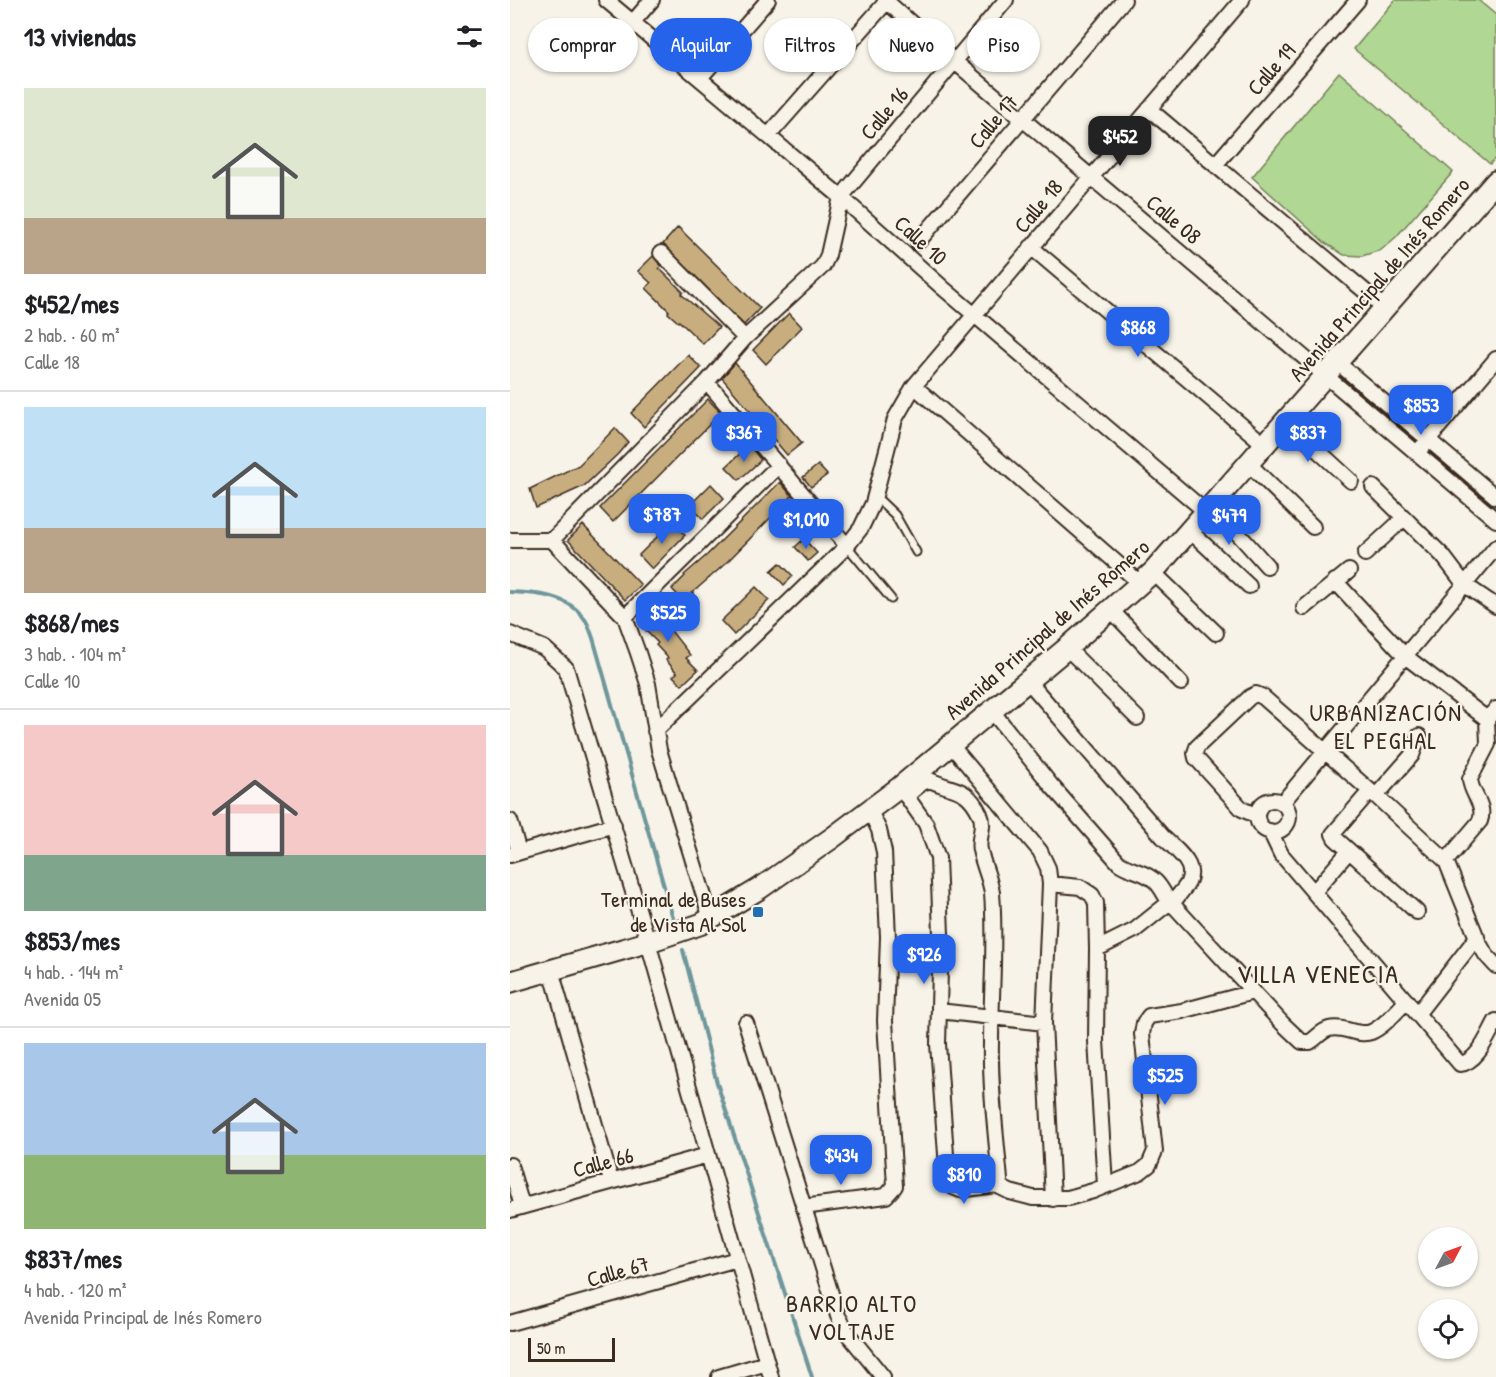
<!DOCTYPE html>
<html lang="es">
<meta charset="utf-8">
<style>
:root{--surface:#fff;--page:#f6f6f6;--text:#202124;--muted:#757577;--line:#e0e0e0;--accent:#2563eb}
body{margin:0;font-family:"Patrick Hand",sans-serif;background:var(--page);color:var(--text);height:100vh;display:flex;flex-direction:column;font-size:22px;white-space:nowrap}
*{box-sizing:border-box;margin:0}
p{font-size:20px;color:var(--muted)}
.icon{flex:none;width:33px;height:33px;fill:none;stroke:currentColor;stroke-width:2;stroke-linecap:round;stroke-linejoin:round}
.map{position:relative;flex:1;overflow:hidden}
.drawer{display:flex;flex-direction:column;background:var(--surface);width:510px}
.drawer>*{flex:none}
.top-card{position:absolute;left:18px;top:18px;width:570px;height:54px;display:flex;gap:12px}
.needle{width:39px;rotate:49deg}
.tools{position:absolute;left:908px;top:1227px;display:grid;gap:12px}
.tools a{display:grid;place-items:center;width:60px;height:60px;border-radius:50%;background:var(--surface);box-shadow:0 2px 4px #0004;font-size:30px}
.scale{position:absolute;left:18px;bottom:15px;width:87px;box-sizing:border-box;padding-left:6px;border:3px solid #3b2a1e;border-top:0;font-size:16px;line-height:21px;white-space:nowrap;color:#3b2a1e;-webkit-text-stroke:4px #f7f3e8;paint-order:stroke}
.price{position:absolute;translate:-50% -51px;padding:0 14px;border-radius:12px;background:var(--accent);color:#fff;font-size:20px;line-height:39px;filter:drop-shadow(0 2px 3px #0008)}
.price::after{content:'';position:absolute;left:50%;top:36px;width:18px;height:14px;margin-left:-9px;background:inherit;clip-path:polygon(0 0,100% 0,50% 100%)}
.price.on{background:#222;color:#fff}
ul{padding:0;list-style:none}
li{display:grid;align-content:center;gap:12px;height:318px;padding:0 24px}
li+li{border-top:2px solid var(--line)}
li span{display:grid;place-items:center;height:186px;border-radius:0px;color:#555}
li>.icon{margin-inline-start:auto}
span .icon{width:108px;height:108px;fill:#fffc;stroke-width:1}
li b{font-size:26px}
h2{display:flex;justify-content:space-between;align-items:center;height:72px;padding:0 24px;font-size:26px}
.pill{padding:0 21px;border-radius:27px;background:var(--surface);box-shadow:0 2px 4px #0004;font-size:21px;line-height:54px}
.pill.on{background:var(--accent);color:#fff}
main{display:flex;flex:1;min-height:0}
.map>svg:first-child{display:block}
.green{fill:#b0d793;stroke:#768058;stroke-width:1.5}
.lines{fill:none;stroke-linecap:round;stroke-linejoin:round}
.stream{stroke:#6e969b;stroke-width:4}
.building{fill:#c8ae7f;stroke:#3b2a1e;stroke-width:1.5}
.lane-casing{stroke:#3b2a1e;stroke-width:11}
.street-casing{stroke:#3b2a1e;stroke-width:18}
.secondary-casing{stroke:#3b2a1e;stroke-width:24}
.lane{stroke:#f7f3e8;stroke-width:7}
.street{stroke:#f7f3e8;stroke-width:14}
.secondary{stroke:#f7f3e8;stroke-width:20}
.poi-dot{fill:#1f6fb2;stroke:#f7f3e8;stroke-width:2}
.labels{text-anchor:middle;dominant-baseline:central;stroke-width:4.5;stroke-linejoin:round;paint-order:stroke}
.street-label{font-size:22px;fill:#3b2a1e;stroke:#f7f3e8}
.poi-label{font-size:22px;fill:#3b2a1e;stroke:#f7f3e8;text-anchor:end}
.neighbourhood-label{font-size:24px;letter-spacing:1.5px;fill:#3b2a1e;stroke:#f7f3e8}
.quarter-label{font-size:26px;letter-spacing:1.5px;fill:#3b2a1e;stroke:#f7f3e8}
</style>
<main>
<section class="drawer">
<h2>13 viviendas<svg class="icon" aria-label="filters" viewBox="0 0 24 24"><path d="M4 7h16M4 17h16"/><circle cx="9" cy="7" r="2"/><circle cx="15" cy="17" r="2"/></svg></h2>
<ul>
<li><span style="background:linear-gradient(#dfe7d0 70%,#b9a48a 0)"><svg class="icon" aria-label="home" viewBox="0 0 24 24"><path d="M3 11l9-7 9 7M6 9v11h12V9"/></svg></span><div><b>$452/mes</b><p>2 hab. · 60 m²</p><p>Calle 18</p></div></li>
<li><span style="background:linear-gradient(#bfe0f5 65%,#b9a48a 0)"><svg class="icon" aria-label="home" viewBox="0 0 24 24"><path d="M3 11l9-7 9 7M6 9v11h12V9"/></svg></span><div><b>$868/mes</b><p>3 hab. · 104 m²</p><p>Calle 10</p></div></li>
<li><span style="background:linear-gradient(#f6c9c9 70%,#7fa58c 0)"><svg class="icon" aria-label="home" viewBox="0 0 24 24"><path d="M3 11l9-7 9 7M6 9v11h12V9"/></svg></span><div><b>$853/mes</b><p>4 hab. · 144 m²</p><p>Avenida 05</p></div></li>
<li><span style="background:linear-gradient(#a9c7e8 60%,#8fb573 0)"><svg class="icon" aria-label="home" viewBox="0 0 24 24"><path d="M3 11l9-7 9 7M6 9v11h12V9"/></svg></span><div><b>$837/mes</b><p>4 hab. · 120 m²</p><p>Avenida Principal de Inés Romero</p></div></li>
</ul>
</section>
<div class="map">
<svg width="986" height="1377" viewBox="0 0 986 1377">
<rect width="100%" height="100%" fill="#f7f3e8"/>
<filter id="ink" filterUnits="userSpaceOnUse"><feTurbulence type="fractalNoise" baseFrequency=".0167" numOctaves="2"/><feDisplacementMap in="SourceGraphic" scale="12" xChannelSelector="R" yChannelSelector="G"/><feConvolveMatrix kernelMatrix="1 2 1 2 8 2 1 2 1" color-interpolation-filters="sRGB"/></filter>
<g filter="url(#ink)">
<!-- green -->
<path class="green" d="M885,0H968L986,15V157L980,164L844,49Z
M829,72L943,172L886,237L871,250L852,256L834,255L815,243L742,177Z"/>
<g class="lines">
<!-- stream -->
<path class="stream" d="M837,383L903,439
M924,456L963,489
M966,492L986,508
M0,592C27,593 60,595 76,621C79,626 81,633 83,638L163,918
M173,950L207,1083L302,1377"/>
</g>
<!-- building -->
<path class="building" d="M168,227L250,308L234,325L153,244Z
M143,256L151,266L149,268L173,292L171,294L209,327L193,344L169,321L168,322L158,313L159,311L136,288L141,283L128,271Z
M279,313L292,327L256,364L243,350Z
M178,355L191,368L134,427L121,413Z
M225,363L292,443L277,455L212,378Z
M198,399L211,413L103,522L90,508Z
M105,428L118,442L108,454L74,486L26,508L20,489L69,465Z
M239,445L251,460L229,480L216,467Z
M308,465L317,475L301,487L293,477Z
M270,482L282,496L214,565L182,593L184,594L175,603L162,589L175,576L174,575L197,555Z
M201,484L214,498L193,519L180,505Z
M162,522L175,535L142,569L129,555Z
M73,525L131,585L115,600L58,540Z
M294,539L307,553L298,561L285,547Z
M270,563L283,576L274,585L261,571Z
M246,587L259,600L224,635L211,621Z
M145,602L153,611L150,614L161,625L158,627L180,655L176,658L188,670L172,685L163,676L167,673L156,660L158,658L146,645L148,643L136,631L139,628L129,616Z"/>
<g class="lines">
<!-- lane casing -->
<g class="lane-casing">
<path id="lane" d="M365,496L385,515L406,552
M337,546L381,599"/>
</g>
<!-- street casing -->
<g class="street-casing">
<path id="street" d="M96,0L331,197L433,288L696,512
M375,0L444,61L986,520
M123,22L142,0
M190,78L258,0
M639,109L876,309
M258,136L378,0
M705,165L848,0
M408,242L614,0
M521,247L755,445
M151,253L235,338
M828,363L986,497
M197,382L337,546
M404,386L631,584
M776,421L841,481
M912,447L986,359
M739,464L803,527
M863,487L933,556L955,585L986,606
M701,507L732,538L757,566
M680,531L739,586
M0,540H42L115,617L128,653L138,684L149,750L201,919
M42,540L197,382L235,338L313,266L318,255L331,197L496,0
M855,554L894,518
M643,572L706,633
M825,581L895,656L977,719
M794,608L839,571
M601,610L671,683
M115,617L269,465
M0,634L34,648L56,668L138,942L261,1377
M557,648L627,718
M518,681L653,837C669,853 693,868 672,891C667,897 663,904 655,906L625,930L587,949
M482,711L541,785L609,863C620,871 635,871 645,881C654,889 656,902 666,908L772,1023L792,1042H800C807,1038 811,1031 819,1029C833,1025 848,1037 861,1032C874,1027 887,1010 897,1001
M145,731L337,546L351,528L363,503L385,419L404,386L732,0
M441,745L530,851L538,868L540,884L534,1023L543,1199
M390,787L416,824L428,858L431,934L428,1044L438,1182L443,1187L450,1190L486,1185L500,1192L523,1198H558L583,1191L630,1172L639,1165L645,1151L632,1034L634,1023L639,1016L672,1011L743,992
M860,791L823,834L825,838L907,912
M396,796L412,783L420,780C444,792 456,785 470,814C476,827 467,838 470,850C473,865 480,878 482,893C486,943 481,993 481,1043C480,1088 486,1135 490,1180L486,1185
M866,796L902,755L909,736
M747 816a16 16 0 1 1 32 0a16 16 0 1 1-32 0Z
M772,803L986,547
M747,816L732,809L686,758L685,753L687,747L740,697L746,694L753,697L866,796L936,861L969,943L976,955L986,966
M0,821L9,852
M760,831L771,854L950,1064C968,1062 978,1035 986,1021
M0,855L104,825
M936,861L970,821C976,804 961,795 960,779L978,744L977,719L986,709
M540,884L570,887L582,895L586,903L587,949L586,1041L595,1185
M804,892L839,851
M41,970L101,1181
M429,1011L534,1023
M908,1013L967,937
M236,1023L328,1316L338,1334L373,1377
M0,1165L12,1206
M293,1207L376,1196L385,1186L375,1021L378,937L374,852L369,830L360,811
M0,1210L198,1155
M0,1323L227,1259
M209,1377L257,1363"/>
</g>
<!-- secondary casing -->
<g class="secondary-casing">
<path id="secondary" d="M0,982L138,942L191,924L249,889L322,838L390,787L557,648L643,572L986,181"/>
</g>
<!-- lane -->
<use href="#lane" class="lane"/>
<!-- street -->
<use href="#street" class="street"/>
<!-- secondary -->
<use href="#secondary" class="secondary"/>
</g>
</g>
<!-- markers -->
<rect class="poi-dot" x="242" y="906" width="12" height="12" rx="3"/>
<g class="labels">
<!-- street labels -->
<g class="street-label">
<text transform="translate(761 69) rotate(-49)">Calle 19</text>
<text transform="translate(374 113) rotate(-50)">Calle 16</text>
<text transform="translate(483 121) rotate(-50)">Calle 17</text>
<text transform="translate(528 206) rotate(-50)">Calle 18</text>
<text transform="translate(664 219) rotate(40)">Calle 08</text>
<text transform="translate(411 240) rotate(42)">Calle 10</text>
<text transform="translate(869 279) rotate(-49)">Avenida Principal de Inés Romero</text>
<text transform="translate(537 629) rotate(-41)">Avenida Principal de Inés Romero</text>
<text transform="translate(93 1162) rotate(-15)">Calle 66</text>
<text transform="translate(108 1271) rotate(-16)">Calle 67</text>
</g>
<!-- poi labels -->
<g class="poi-label">
<text x="236" y="899">Terminal de Buses<tspan x="236" dy="25">de Vista Al Sol</tspan></text>
</g>
<!-- neighbourhood labels -->
<g class="neighbourhood-label">
<text x="876" y="712">URBANIZACIÓN<tspan x="876" dy="28">EL PEGHAL</tspan></text>
<text x="342" y="1303">BARRIO ALTO<tspan x="342" dy="28">VOLTAJE</tspan></text>
</g>
<!-- quarter labels -->
<g class="quarter-label">
<text x="808" y="973">VILLA VENECIA</text>
</g>
</g>
</svg>
<div class="tools">
<a><svg class="needle" viewBox="-14 -14 28 28"><path d="M0-13l5 13h-10z" fill="#e53935"/><path d="M0 13l5-13h-10z" fill="#757577"/></svg></a>
<a><svg class="icon" aria-label="locate" viewBox="0 0 24 24"><circle cx="12" cy="12" r="6"/><path d="M12 2v4M12 18v4M2 12h4M18 12h4"/></svg></a>
</div>
<div class="scale">50 m</div>
<b class="price on" style="left:610px;top:167px">$452</b>
<b class="price" style="left:628px;top:358px">$868</b>
<b class="price" style="left:911px;top:436px">$853</b>
<b class="price" style="left:234px;top:463px">$367</b>
<b class="price" style="left:798px;top:463px">$837</b>
<b class="price" style="left:152px;top:545px">$787</b>
<b class="price" style="left:719px;top:546px">$479</b>
<b class="price" style="left:296px;top:550px">$1,010</b>
<b class="price" style="left:158px;top:643px">$525</b>
<b class="price" style="left:414px;top:985px">$926</b>
<b class="price" style="left:655px;top:1106px">$525</b>
<b class="price" style="left:331px;top:1186px">$434</b>
<b class="price" style="left:454px;top:1205px">$810</b>
<div class="top-card">
<a class="pill">Comprar</a>
<a class="pill on">Alquilar</a>
<a class="pill">Filtros</a>
<a class="pill">Nuevo</a>
<a class="pill">Piso</a>
</div>
</div>
</main>
